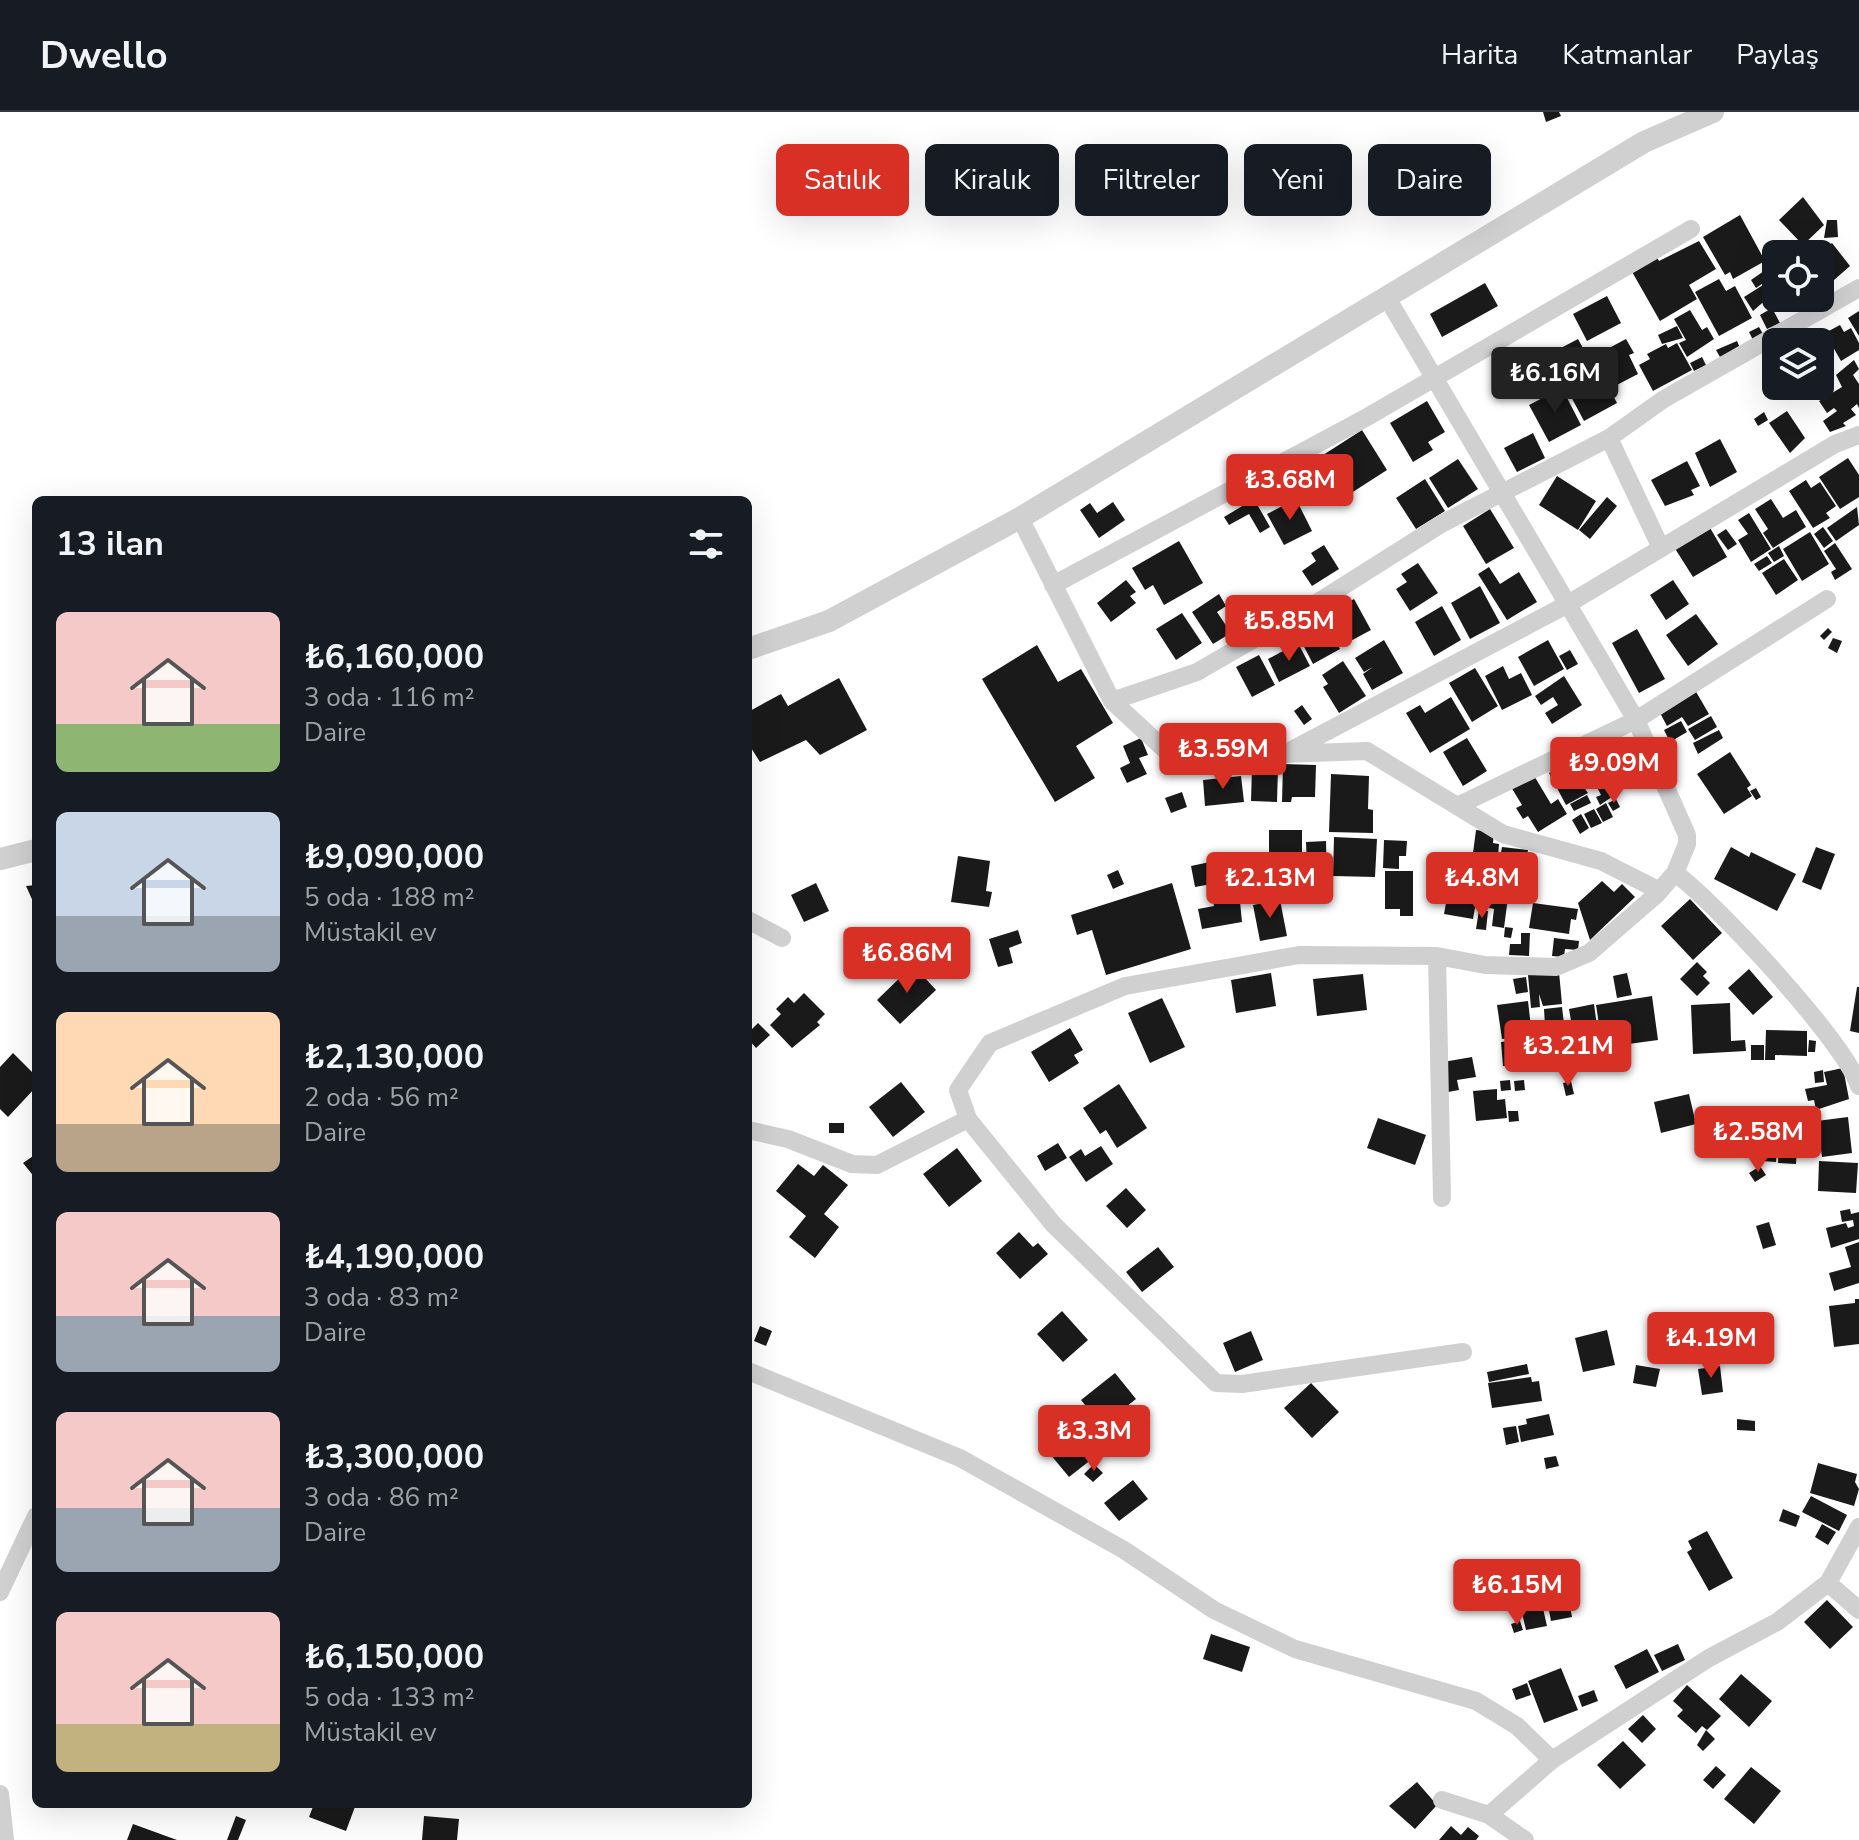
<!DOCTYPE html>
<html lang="tr">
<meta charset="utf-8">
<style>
:root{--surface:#171b24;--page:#242831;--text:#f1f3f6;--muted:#9ea1a6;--line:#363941;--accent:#d93025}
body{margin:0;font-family:"Nunito Sans",sans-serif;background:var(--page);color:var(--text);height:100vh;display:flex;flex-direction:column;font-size:30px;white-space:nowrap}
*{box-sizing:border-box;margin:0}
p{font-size:26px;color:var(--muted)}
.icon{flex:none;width:44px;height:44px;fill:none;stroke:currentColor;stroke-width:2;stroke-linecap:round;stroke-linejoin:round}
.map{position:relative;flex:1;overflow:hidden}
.details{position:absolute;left:32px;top:384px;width:720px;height:1312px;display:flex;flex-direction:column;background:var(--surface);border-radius:12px;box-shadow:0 8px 32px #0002}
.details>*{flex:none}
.banner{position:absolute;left:776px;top:32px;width:760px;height:72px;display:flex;gap:16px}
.buttons{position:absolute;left:1762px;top:128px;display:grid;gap:16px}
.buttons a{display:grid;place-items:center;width:72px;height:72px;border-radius:12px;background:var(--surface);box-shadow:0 8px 32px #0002;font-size:40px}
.price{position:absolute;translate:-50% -68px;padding:0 18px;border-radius:8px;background:var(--accent);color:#fff;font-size:26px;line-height:52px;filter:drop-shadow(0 2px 4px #0008)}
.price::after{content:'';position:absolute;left:50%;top:48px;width:24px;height:18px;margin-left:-12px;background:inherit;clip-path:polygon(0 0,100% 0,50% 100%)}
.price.current{background:#222;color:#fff}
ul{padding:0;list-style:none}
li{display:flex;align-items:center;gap:24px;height:200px;padding:0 24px}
li span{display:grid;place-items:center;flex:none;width:224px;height:160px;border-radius:12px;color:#555}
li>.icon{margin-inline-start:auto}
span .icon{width:96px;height:96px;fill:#fffc;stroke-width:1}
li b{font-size:34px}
h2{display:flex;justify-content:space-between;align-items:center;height:96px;padding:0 24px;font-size:34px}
.chip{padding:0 28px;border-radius:12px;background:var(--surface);box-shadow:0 8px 32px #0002;font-size:28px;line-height:72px}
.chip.current{background:var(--accent);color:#fff}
header{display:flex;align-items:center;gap:48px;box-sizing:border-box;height:112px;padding:0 40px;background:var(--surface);border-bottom:2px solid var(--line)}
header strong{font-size:38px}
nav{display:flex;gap:44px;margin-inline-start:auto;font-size:28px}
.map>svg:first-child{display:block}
.building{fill:#1a1a1a}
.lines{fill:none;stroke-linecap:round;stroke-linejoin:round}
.minor{stroke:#d0d0d0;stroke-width:18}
.tertiary{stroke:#d0d0d0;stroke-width:22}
</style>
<header>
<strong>Dwello</strong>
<nav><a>Harita</a><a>Katmanlar</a><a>Paylaş</a></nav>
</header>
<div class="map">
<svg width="1859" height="1728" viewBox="0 0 1859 1728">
<rect width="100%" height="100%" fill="#fff"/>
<!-- building -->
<path class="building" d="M1543,0H1559L1561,4L1546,10Z
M1803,85L1824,113L1803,133L1779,108Z
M1740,103L1765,149L1733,167L1730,160L1725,163L1703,125Z
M1827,108H1837L1838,125L1824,126Z
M1699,129L1716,157L1689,173L1697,187L1660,209L1631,158L1656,143L1659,149Z
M1808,131L1817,142H1795Z
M1832,131L1850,154L1834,168L1828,161L1821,167L1826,172L1820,177V141Z
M1767,157L1772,165L1756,176L1751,168Z
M1719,167L1726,179L1735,174L1752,206L1719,224L1695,180Z
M1771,168L1776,172V179L1753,199L1744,185Z
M1485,171L1498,194L1442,225L1430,202Z
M1607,184L1621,211L1587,229L1573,202Z
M1786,186H1809L1793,193Z
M1772,196L1780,211L1767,217L1760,203Z
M1690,198L1702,218L1707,215L1714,227L1687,245L1679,231L1686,228L1674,207Z
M1859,199V224L1848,206Z
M1840,213L1844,220L1851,216L1859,231V238L1841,249L1825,221Z
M1677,214L1683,226L1662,232L1658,223Z
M1759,215L1763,222L1753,228L1749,220Z
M1578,227L1589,247L1569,257L1559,237Z
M1626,227L1634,241L1629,243L1638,262L1611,276L1594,244Z
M1737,229L1740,236L1720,245L1716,238Z
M1677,231L1692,258L1653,279L1639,253L1650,247L1647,242L1666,232L1668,236Z
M1702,245L1706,253L1694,259L1690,251Z
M1854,248L1859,257L1853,263L1859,272V296L1857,292L1851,297L1856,303L1843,311L1846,314L1830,320L1823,309L1837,299L1834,296L1827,301L1819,289L1842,275L1836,263Z
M1597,253L1617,291L1584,309L1568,279L1578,274L1574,266Z
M1562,276L1581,313L1549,330L1529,293Z
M1427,289L1445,320L1428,330L1433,338L1413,350L1390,311Z
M1787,299L1805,326L1790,341L1769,311Z
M1764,300L1768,308L1758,314L1754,307Z
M1362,318L1387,358L1345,385L1320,345Z
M1533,321L1545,346L1517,360L1504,336Z
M1720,327L1737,360L1710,375L1695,341Z
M1848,346L1859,363V385L1840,397L1819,365Z
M1458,347L1478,377L1448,396L1429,366Z
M1687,349L1700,374L1691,378L1694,383L1665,394L1651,368Z
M1557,364L1596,389L1578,418L1539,393Z
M1425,367L1445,399L1416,417L1396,386Z
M1806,368L1811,376L1820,370L1836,394L1826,401L1830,406L1813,416L1789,379Z
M1607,385L1617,394L1590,427L1579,418Z
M1254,387L1270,415L1260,421L1249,402L1229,413L1224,405Z
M1296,387L1312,419L1284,433L1267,402Z
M1771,387L1783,406L1796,398L1806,415L1773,436L1763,421L1768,417L1755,397Z
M1113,390L1125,408L1099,426L1080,398L1090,391L1097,401Z
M1857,395L1859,413L1836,429L1827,416Z
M1490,397L1514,436L1486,452L1463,414Z
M1749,401L1771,437L1751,450L1738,428L1748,422L1738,408Z
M1709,414L1727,445L1693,465L1674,435Z
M1823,415L1833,429L1824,436L1814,422Z
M1726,417L1737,432L1728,438L1717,423Z
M1810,420L1829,452L1802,469L1783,437Z
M1179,429L1203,471L1164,493L1153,473L1145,478L1132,456Z
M1835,431L1852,457L1835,468L1831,460L1836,457L1824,439Z
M1324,433L1339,457L1312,474L1302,459L1316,449L1311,441Z
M1779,434L1784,444L1774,450L1768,441Z
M1767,444L1772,451L1759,459L1754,452Z
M1784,447L1798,468L1776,483L1762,461Z
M1418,451L1438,481L1410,499L1396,477L1407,470L1401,462Z
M1489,455L1500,472L1519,460L1537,490L1507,508L1478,462Z
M1126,468L1136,480L1130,484L1136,491L1111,510L1097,491Z
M1673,468L1689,492L1666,508L1650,483Z
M1480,474L1500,511L1470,527L1451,491Z
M1219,482L1226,494L1217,500L1231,521L1213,532L1192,500Z
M1354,487L1371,518L1343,533L1333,515L1343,509L1336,497Z
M1442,494L1461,528L1434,544L1415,510Z
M1182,501L1202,531L1176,548L1156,517Z
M1696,502L1718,532L1688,554L1666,523Z
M1325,509L1340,537L1313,552L1298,523Z
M1828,516L1832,520L1824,528L1820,524Z
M1637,517L1665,567L1639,581L1612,531Z
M1833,526L1842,529L1837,541L1828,536Z
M1384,528L1403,561L1372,578L1363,562L1373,555L1364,560L1355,546Z
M1548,528L1564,557L1534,574L1518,545Z
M1298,531L1310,554L1279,570L1268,547Z
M1037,533L1058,570L1081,557L1113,611L1076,634L1095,666L1055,690L982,567Z
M1570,538L1578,552L1567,558L1559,544Z
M1259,543L1275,573L1252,585L1236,555Z
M1343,549L1366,584L1339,601L1323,575L1328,572L1322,563Z
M1503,554L1509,567L1521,561L1532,583L1502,598L1485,564Z
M1475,556L1498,594L1472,610L1449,571Z
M1564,564L1582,593L1552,612L1545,601L1558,593L1553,585L1541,593L1535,584Z
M839,566L867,618L820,643L806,628L760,650L748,631V600L781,582L788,594Z
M1695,578L1709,602L1688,614L1682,605L1667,614L1659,599Z
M1451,585L1470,617L1430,641L1406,601L1420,593L1425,601Z
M1302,593L1312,607L1304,613L1294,599Z
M1711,604L1717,615L1695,628L1688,617Z
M1681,609L1687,620L1670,630L1664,618Z
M1719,618L1723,626L1698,642L1693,631Z
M1141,626L1148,643L1139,646L1147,662L1127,671L1120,656L1130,651L1123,634Z
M1467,626L1487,659L1463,674L1443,640Z
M1621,628L1642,670L1636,673L1615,631Z
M1609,629L1631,672L1600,693L1596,685L1601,683L1594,669L1589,671L1576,646Z
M1730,640L1751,673L1747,676L1752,684L1724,702L1697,662Z
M1574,648L1587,672L1583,674L1588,681L1566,693L1549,661Z
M1283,652L1316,653L1315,685H1292L1291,690H1282Z
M1252,655L1278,656L1277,690L1251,689Z
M1331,662L1369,664L1368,697L1373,698V721L1329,720Z
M1533,662L1551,692L1558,687L1567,702L1538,720L1528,704L1523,707L1516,696L1522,693L1511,675Z
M1241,664L1244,690L1205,694L1203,668Z
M1756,676L1761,685L1756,688L1750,679Z
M1182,680L1187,695L1171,701L1165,686Z
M1587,683L1591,691L1574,699L1570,692Z
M1616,687L1620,695L1613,699L1608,691Z
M1606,691L1613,705L1603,710L1596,697Z
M1594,697L1602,711L1591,716L1584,702Z
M1581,702L1589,716L1580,722L1572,708Z
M1269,718H1302V781H1269Z
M1476,718L1494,720L1493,731L1499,732L1498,744L1473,741Z
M1334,725L1377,727L1375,765L1333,764Z
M1384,728L1407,729L1406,744H1399V757L1383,756Z
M1326,729L1327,777L1308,778L1306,730Z
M1502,735L1528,738L1525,757L1531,758L1529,775L1485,768L1489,744L1500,746Z
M1731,735L1749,745L1751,740L1796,762L1777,799L1714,767Z
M1816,735L1835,742L1821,778L1802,770Z
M958,744L990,749L986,779L992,780L989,795L951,790Z
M1224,747L1228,769L1195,775L1191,754Z
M1453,753L1482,757L1473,807L1444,802Z
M1118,758L1124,772L1113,777L1107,763Z
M1385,759H1413V804H1400V797H1385Z
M1238,769L1242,810L1202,817L1198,797L1214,794L1210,774Z
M1602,769L1614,780L1622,772L1635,785L1590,828L1578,791Z
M816,771L829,799L804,810L791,783Z
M1172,771L1191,837L1106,863L1092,818L1077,823L1071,803Z
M36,773V796L26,774Z
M1486,783L1508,785L1504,816L1492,814L1494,797L1485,795Z
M1690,787L1722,821L1693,848L1661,814Z
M1280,788L1287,824L1260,829L1253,793Z
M1533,791L1578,797L1576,808L1571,807L1569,822L1529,816Z
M1479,798L1488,799L1486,818L1476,817Z
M1505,815L1513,816L1511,826L1504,825Z
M1018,818L1022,831L1009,836L1013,851L998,855L989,827Z
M1521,821H1530L1529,844L1509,843L1510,832H1521Z
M1554,826L1579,829L1578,838L1565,837L1564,845L1552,844Z
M1697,850L1707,860L1703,864L1710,871L1697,884L1680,867Z
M913,853L936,878L900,912L877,888Z
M1749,857L1773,885L1753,903L1728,876Z
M1559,860L1562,892L1543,894L1539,882L1540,895L1531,896L1528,863Z
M1271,861L1276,894L1236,901L1231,868Z
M1627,861L1632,883L1617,886L1613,864Z
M1363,862L1367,898L1317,904L1313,867Z
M1526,865L1528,880L1516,882L1513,867Z
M1857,875H1859V921L1850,919Z
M804,881L825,902L817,910L820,913L792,936L770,913L781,902L776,897L788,885L794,891Z
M1652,884L1658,928L1614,934L1612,923L1601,925L1596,893Z
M1162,886L1185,935L1150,951L1128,901Z
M1528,889L1532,924L1502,927L1497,893Z
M1730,891L1731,929L1745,928L1746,939L1693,942L1691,893Z
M1594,892L1598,922L1574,926L1569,897Z
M1562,895L1564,912L1545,914L1544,897Z
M758,911L770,923L756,936L748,927V921Z
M1564,914L1566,931L1538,935L1536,918Z
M1070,916L1083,938L1074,943L1079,951L1049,970L1031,940Z
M1766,918L1807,919V944L1775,943V948H1765Z
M1532,927L1534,952L1503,954L1501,930Z
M1809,928L1816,929L1815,940H1808Z
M1751,933H1764V948H1751Z
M13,941L36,964V975L8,1005L0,997V955Z
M1472,945L1476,965L1457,968L1459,978L1448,980L1443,950Z
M1843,956L1849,987L1816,998L1814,988L1808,989L1805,977L1827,973L1824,960Z
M1823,958L1824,970L1815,971L1814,960Z
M1510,968L1511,978L1501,979L1500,969Z
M1524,968L1525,978L1515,979L1514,969Z
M1571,969L1574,982L1566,984L1563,971Z
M901,970L925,1000L893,1025L869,995Z
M1119,972L1147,1016L1117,1036L1106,1018L1100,1022L1083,996Z
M1497,977V988L1505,987L1507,1006L1476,1009L1473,979Z
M1689,982L1696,1012L1661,1021L1654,990Z
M1508,999H1518L1519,1009L1509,1010Z
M1848,1005L1852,1041L1822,1045L1817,1009Z
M1378,1006L1426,1023L1415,1053L1367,1036Z
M829,1011H844V1021H829Z
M1704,1029L1715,1034L1709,1046L1698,1040Z
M1058,1031L1067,1046L1045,1059L1037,1044Z
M1763,1033L1777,1034L1776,1050L1762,1049Z
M1101,1034L1113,1052L1086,1070L1069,1045L1081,1037L1085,1044Z
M1779,1035L1797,1036L1796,1052L1778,1051Z
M957,1036L982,1069L949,1095L923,1062Z
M36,1042V1067L23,1051Z
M1819,1049L1858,1051L1856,1081L1818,1079Z
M798,1052L814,1064L823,1053L848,1073L824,1102L839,1115L815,1146L789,1125L806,1104L776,1079Z
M1760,1054L1766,1063L1755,1070L1749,1061Z
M1126,1076L1146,1098L1127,1116L1106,1094Z
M1850,1097L1851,1102L1859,1100V1127L1831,1136L1826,1116L1846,1111L1848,1116L1854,1114L1853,1108L1842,1110L1840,1099Z
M1769,1110L1776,1133L1763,1137L1756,1114Z
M1019,1120L1033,1135L1038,1131L1048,1142L1020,1167L996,1141Z
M1859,1130V1171L1834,1179L1829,1161L1851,1155L1845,1135Z
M1158,1135L1174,1155L1142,1180L1126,1160Z
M1855,1187H1859V1232L1834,1235L1829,1194L1855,1191Z
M1062,1199L1088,1228L1063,1250L1037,1222Z
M760,1214L772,1219L766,1234L754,1229Z
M1607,1218L1615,1253L1583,1260L1575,1226Z
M1251,1219L1263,1248L1235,1260L1223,1231Z
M1527,1252L1529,1262L1489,1270L1487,1260Z
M1636,1253L1660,1257L1656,1275L1633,1271Z
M1720,1254L1723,1280L1702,1283L1698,1257Z
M1115,1261L1136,1287L1102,1314L1081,1288Z
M1531,1265L1532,1270L1539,1269L1542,1289L1492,1296L1488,1271Z
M1311,1271L1339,1300L1312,1326L1284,1296Z
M1549,1302L1554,1323L1521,1330L1518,1314L1527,1312L1526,1307Z
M1737,1307L1755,1309V1319L1737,1318Z
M1088,1312L1106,1336L1069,1365L1050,1342Z
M1516,1314L1519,1330L1506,1333L1503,1316Z
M1556,1344L1559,1354L1546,1357L1544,1346Z
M1818,1351L1857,1362L1855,1370L1859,1377L1854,1394L1810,1381Z
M1094,1352L1103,1361L1093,1370L1084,1362Z
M1133,1368L1148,1387L1119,1409L1104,1391Z
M1811,1384L1847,1403L1839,1419L1802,1400Z
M1783,1397L1800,1404L1796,1415L1779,1409Z
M1822,1412L1836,1420L1828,1433L1815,1425Z
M1707,1419L1733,1466L1709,1479L1687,1440L1692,1437L1688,1429Z
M1568,1484L1572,1505L1551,1509L1547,1488Z
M1827,1488L1853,1515L1830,1537L1804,1510Z
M1542,1492L1547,1514L1526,1518L1521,1497Z
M1520,1509L1523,1518L1514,1521L1511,1512Z
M1211,1522L1250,1535L1242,1560L1203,1547Z
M1678,1532L1685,1548L1662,1559L1654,1543Z
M1647,1537L1659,1560L1626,1577L1614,1554Z
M1561,1556L1578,1598L1544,1611L1528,1569Z
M1741,1562L1772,1589L1749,1615L1719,1587Z
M1527,1571L1531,1583L1516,1588L1512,1577Z
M1687,1573L1721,1604L1707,1618L1702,1614L1696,1621L1677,1604L1683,1598L1673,1589Z
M1594,1578L1598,1589L1582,1595L1578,1584Z
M1643,1603L1656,1617L1642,1631L1628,1617Z
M1706,1618L1715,1627L1703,1639L1697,1633Z
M1623,1629L1646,1653L1620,1677L1597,1653Z
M1716,1654L1726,1663L1713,1677L1703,1668Z
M1751,1655L1781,1679L1754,1712L1724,1687Z
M1417,1670L1437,1693L1415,1717L1389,1694Z
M314,1692H356L346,1719L309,1705Z
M236,1704L246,1708L238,1728H227Z
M424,1704L459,1707L457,1728H422Z
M133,1712L177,1728H127Z
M1451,1714L1461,1723L1468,1715L1479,1724L1476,1728H1439Z"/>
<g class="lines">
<!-- minor -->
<path class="minor" d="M1609,326L1661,436
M1020,406L1112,589L1174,646L1367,639L1503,722L1601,749L1660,779
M1053,473L1362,308L1691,117
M1112,589L1197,560L1318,490L1443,411L1609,326L1664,287L1859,176
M1288,640L1568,492L1835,332L1859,323
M1457,694L1636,608L1827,487
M1675,761C1716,791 1844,929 1859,974
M748,808L782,826
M1437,844L1442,1086
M968,1007L1053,1112L1216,1271L1242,1272L1463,1240
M748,1018L788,1027L852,1052L877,1053L968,1007L958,978L990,931L1125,874L1299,843L1437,844L1485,853L1556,855L1589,841L1656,783L1675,761L1687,732V723L1636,608L1386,184
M748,1259L960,1346L1124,1438L1214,1498L1295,1537L1476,1589L1517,1614L1552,1648L1709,1546L1777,1510L1828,1471L1859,1415
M1828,1471L1859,1498
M0,1480L36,1404
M0,1682L5,1728
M1442,1688L1489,1703L1525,1728
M1489,1703L1552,1648"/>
<!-- tertiary -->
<path class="tertiary" d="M748,537L829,509L1020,406L1644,30L1713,0
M0,747L36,738"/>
</g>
</svg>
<div class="buttons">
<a><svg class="icon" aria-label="locate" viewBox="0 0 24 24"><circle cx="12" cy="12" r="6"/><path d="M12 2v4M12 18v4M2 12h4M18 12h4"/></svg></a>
<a><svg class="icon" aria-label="layers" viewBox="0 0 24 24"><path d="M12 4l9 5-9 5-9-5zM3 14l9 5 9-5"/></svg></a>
</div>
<b class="price current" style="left:1555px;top:303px">₺6.16M</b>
<b class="price" style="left:1290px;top:410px">₺3.68M</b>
<b class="price" style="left:1289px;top:551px">₺5.85M</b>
<b class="price" style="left:1223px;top:679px">₺3.59M</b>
<b class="price" style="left:1614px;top:693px">₺9.09M</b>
<b class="price" style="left:1270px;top:808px">₺2.13M</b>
<b class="price" style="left:1482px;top:808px">₺4.8M</b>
<b class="price" style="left:907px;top:883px">₺6.86M</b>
<b class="price" style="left:1568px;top:976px">₺3.21M</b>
<b class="price" style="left:1758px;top:1062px">₺2.58M</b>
<b class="price" style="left:1711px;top:1268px">₺4.19M</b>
<b class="price" style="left:1094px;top:1361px">₺3.3M</b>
<b class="price" style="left:1517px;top:1515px">₺6.15M</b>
<div class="banner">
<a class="chip current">Satılık</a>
<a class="chip">Kiralık</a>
<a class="chip">Filtreler</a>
<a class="chip">Yeni</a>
<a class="chip">Daire</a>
</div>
<section class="details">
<h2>13 ilan<svg class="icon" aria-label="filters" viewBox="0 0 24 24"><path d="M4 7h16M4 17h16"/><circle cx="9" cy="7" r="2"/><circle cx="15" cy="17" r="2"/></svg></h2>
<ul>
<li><span style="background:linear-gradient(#f6c9c9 70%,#8fb573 0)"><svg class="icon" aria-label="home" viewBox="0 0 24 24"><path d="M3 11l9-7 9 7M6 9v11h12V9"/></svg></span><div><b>₺6,160,000</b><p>3 oda · 116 m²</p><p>Daire</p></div></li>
<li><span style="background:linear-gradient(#c9d6e8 65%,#9aa5b1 0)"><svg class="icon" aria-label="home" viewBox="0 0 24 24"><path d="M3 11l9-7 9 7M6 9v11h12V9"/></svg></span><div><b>₺9,090,000</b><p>5 oda · 188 m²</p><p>Müstakil ev</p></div></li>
<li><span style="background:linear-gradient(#ffd9b3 70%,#b9a48a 0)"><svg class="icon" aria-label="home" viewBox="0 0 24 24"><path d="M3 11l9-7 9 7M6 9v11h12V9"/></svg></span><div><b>₺2,130,000</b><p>2 oda · 56 m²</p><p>Daire</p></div></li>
<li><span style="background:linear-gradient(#f6c9c9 65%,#9aa5b1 0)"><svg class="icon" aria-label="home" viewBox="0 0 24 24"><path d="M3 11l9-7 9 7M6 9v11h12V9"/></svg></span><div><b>₺4,190,000</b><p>3 oda · 83 m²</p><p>Daire</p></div></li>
<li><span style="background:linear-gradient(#f6c9c9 60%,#9aa5b1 0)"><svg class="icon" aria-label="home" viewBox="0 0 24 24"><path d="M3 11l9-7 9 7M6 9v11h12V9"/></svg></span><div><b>₺3,300,000</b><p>3 oda · 86 m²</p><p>Daire</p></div></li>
<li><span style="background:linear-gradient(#f6c9c9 70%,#c2b280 0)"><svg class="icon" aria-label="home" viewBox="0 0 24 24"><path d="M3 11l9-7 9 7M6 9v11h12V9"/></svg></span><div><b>₺6,150,000</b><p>5 oda · 133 m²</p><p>Müstakil ev</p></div></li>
</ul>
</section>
</div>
